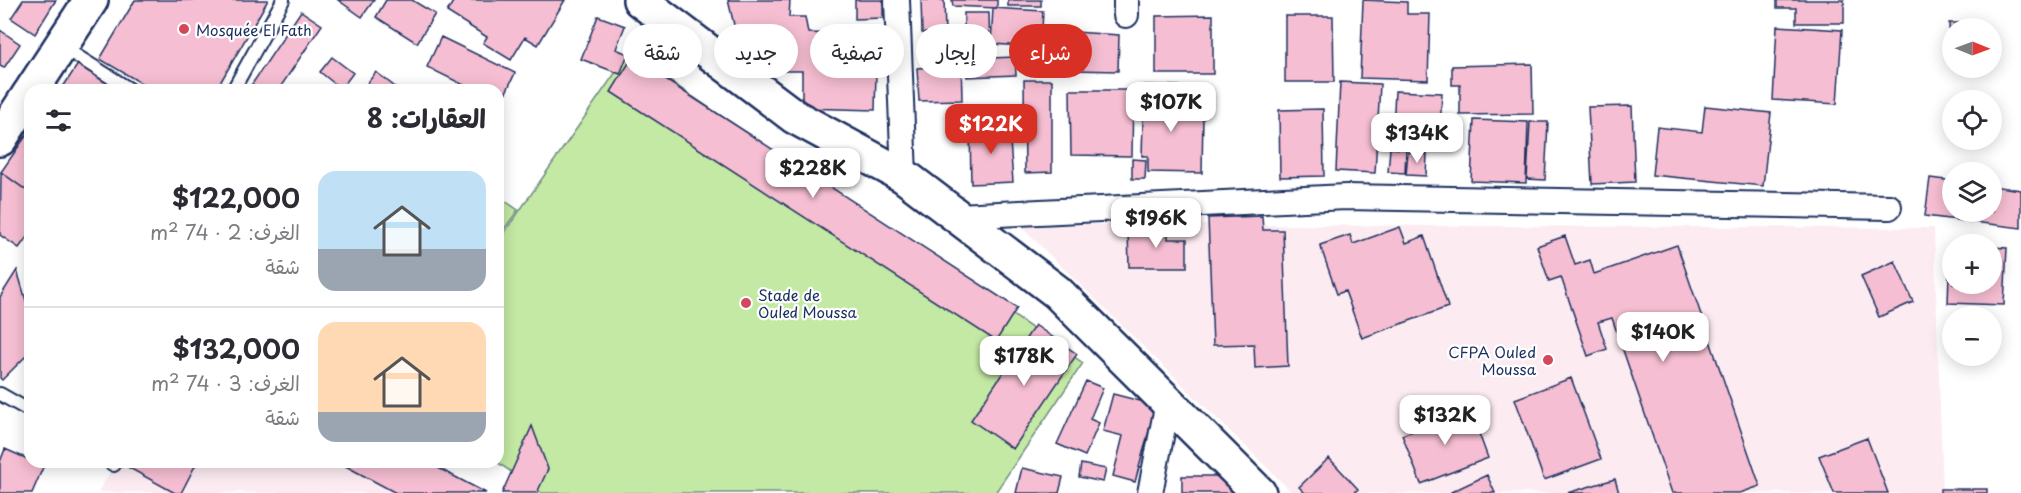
<!DOCTYPE html>
<html lang="ar">
<meta charset="utf-8">
<style>
:root{--surface:#fff;--page:#f2f2f3;--text:#2b2b33;--muted:#7c7c81;--line:#e1e1e2;--accent:#d93025}
body{margin:0;font-family:"Playpen Sans","Playpen Sans Arabic",sans-serif;background:var(--page);color:var(--text);direction:rtl;height:100vh;display:flex;flex-direction:column;font-size:22px;white-space:nowrap}
*{box-sizing:border-box;margin:0}
p{font-size:20px;color:var(--muted)}
.icon{flex:none;width:33px;height:33px;fill:none;stroke:currentColor;stroke-width:2;stroke-linecap:round;stroke-linejoin:round}
.map{position:relative;flex:1;overflow:hidden;direction:ltr}
.details{position:absolute;left:24px;top:84px;width:480px;height:384px;display:flex;flex-direction:column;background:var(--surface);border-radius:18px;box-shadow:0 3px 15px #0003;direction:rtl}
.details>*{flex:none}
.guide{position:absolute;left:522px;top:24px;width:570px;height:54px;direction:rtl;display:flex;gap:12px}
.needle{width:39px;rotate:91deg}
.tools{position:absolute;left:1942px;top:18px;display:grid;gap:12px}
.tools a{display:grid;place-items:center;width:60px;height:60px;border-radius:50%;background:var(--surface);box-shadow:0 3px 15px #0003;font-size:30px}
.price{position:absolute;translate:-50% -51px;padding:0 14px;border-radius:12px;background:#fff;color:#222;font-size:20px;line-height:39px;filter:drop-shadow(0 2px 3px #0008)}
.price::after{content:'';position:absolute;left:50%;top:36px;width:18px;height:14px;margin-left:-9px;background:inherit;clip-path:polygon(0 0,100% 0,50% 100%)}
.price.selected{background:var(--accent);color:#fff}
ul{padding:0;list-style:none}
li{display:flex;align-items:center;gap:18px;height:150px;padding:0 18px}
li+li{border-top:2px solid var(--line)}
li span{display:grid;place-items:center;flex:none;width:168px;height:120px;border-radius:18px;color:#555}
li>.icon{margin-inline-start:auto}
span .icon{width:72px;height:72px;fill:#fffc;stroke-width:1}
li b{font-size:26px}
h2{display:flex;justify-content:space-between;align-items:center;height:72px;padding:0 18px;font-size:26px}
.tag{padding:0 21px;border-radius:27px;background:var(--surface);box-shadow:0 3px 15px #0003;font-size:21px;line-height:54px}
.tag.selected{background:var(--accent);color:#fff}
.map>svg:first-child{display:block}
.built{fill:#fcecf2}
.green{fill:#c4e9a4;stroke:#708c81;stroke-width:1.5}
.building{fill:#f6bed2;stroke:#1b2f5e;stroke-width:1.5}
.lines{fill:none;stroke-linecap:round;stroke-linejoin:round}
.lane-casing{stroke:#1b2f5e;stroke-width:16}
.street-casing{stroke:#1b2f5e;stroke-width:28}
.secondary-casing{stroke:#1b2f5e;stroke-width:38}
.lane{stroke:#fff;stroke-width:12}
.street{stroke:#fff;stroke-width:24}
.secondary{stroke:#fff;stroke-width:33}
.poi-dot{fill:#d1495b;stroke:#fff;stroke-width:2}
.labels{text-anchor:middle;dominant-baseline:central;stroke-width:4.5;stroke-linejoin:round;paint-order:stroke}
.poi-label{font-size:15px;fill:#1b2f5e;stroke:#fff;text-anchor:start}
</style>
<div class="map">
<svg width="2021" height="493" viewBox="0 0 2021 493">
<rect width="100%" height="100%" fill="#fff"/>
<filter id="ink" filterUnits="userSpaceOnUse"><feTurbulence type="fractalNoise" baseFrequency=".0167" numOctaves="2"/><feDisplacementMap in="SourceGraphic" scale="12" xChannelSelector="R" yChannelSelector="G"/><feConvolveMatrix kernelMatrix="1 2 1 2 8 2 1 2 1" color-interpolation-filters="sRGB"/></filter>
<g filter="url(#ink)">
<!-- built -->
<path class="built" d="M1018,224L1934,228L1943,493H1293Z
M116,462H415L465,493L98,492Z"/>
<!-- green -->
<path class="green" d="M629,53L1083,363L995,493H542L497,462L498,242Z
M498,196L518,210L498,238Z"/>
<!-- building -->
<path class="building" d="M23,0H56L35,34L11,18Z
M135,0H268L216,90H153L100,59Z
M338,0H374L362,17Z
M386,0H412L435,14L417,43L376,17Z
M454,0H565L538,45L525,37L511,60L483,43L487,37L447,12Z
M728,0H790L789,17H805L808,33L877,35L875,110L802,108V71H781L777,50L762,54L756,30L735,29Z
M855,0H883V18L855,19Z
M921,0H944L945,33L964,32V13H989L990,54L961,55L962,100L919,101L917,68L934,67L933,33H922Z
M952,0H997V8L953,6Z
M1008,0H1041V6H1008Z
M1363,0L1407,2V14H1430L1428,80L1360,78Z
M1777,0H1844V23H1796V8H1777Z
M993,8L1043,11L1041,47L991,44Z
M301,11L322,25L281,86L286,90H248Z
M1213,15V74H1156V16Z
M598,16L625,26L616,49L628,54L620,74L581,59Z
M1285,16H1333L1334,82H1285Z
M1949,23H1962V28H1953V45H1950Z
M1777,26L1842,30L1837,104L1773,100Z
M0,30L20,44L4,68L0,66Z
M1074,32L1119,35L1118,71L1073,70Z
M441,37L515,73L501,103L498,102V90H474L427,67Z
M332,57L353,73L341,89L320,72Z
M1015,57L1016,75L967,77L966,59Z
M632,58L1017,308L996,341L611,92Z
M80,61L124,90H61Z
M1532,64L1533,114L1460,115V85H1452V66Z
M376,72L399,90H362Z
M1024,80H1052V172L1025,173Z
M1340,82L1380,84L1375,173L1336,171Z
M1144,85L1180,86L1179,113L1203,114L1202,173L1148,172V156H1142Z
M1070,90H1133L1132,156L1071,155Z
M1395,91L1442,93L1439,148L1392,146Z
M1632,106L1635,182L1592,184L1588,107Z
M1705,106L1771,113L1763,186L1652,175L1657,127L1702,132Z
M1323,109L1324,176L1280,177L1279,110Z
M1474,120L1528,122L1526,183L1471,181Z
M1530,122H1548L1545,180L1527,179Z
M970,127H1009L1013,182L971,184Z
M30,130V193L1,172Z
M1390,148L1406,149L1405,173L1388,172Z
M1408,152L1427,154L1426,176L1406,175Z
M1132,159L1146,160L1145,179H1132Z
M1,172L30,193V233L19,248L0,235Z
M1930,178L1953,181V212H1992V186L2021,190V228L1925,216Z
M1262,216L1263,230H1283L1288,366L1255,368L1254,344L1213,345L1208,218Z
M1400,227L1406,243L1424,236L1448,307L1362,338L1345,291L1337,294L1320,245L1350,235L1353,244Z
M1168,229V239H1187V267H1129L1128,230Z
M1565,236L1575,265L1590,260L1594,274L1677,245L1760,486L1740,493H1672L1612,318L1598,322L1607,349L1588,356L1561,277L1549,281L1537,246Z
M1950,245H1953V284H1992V247L2007,248L2004,305L1948,303Z
M1895,261L1913,302L1879,317L1861,276Z
M17,270L30,314V352L2,380L0,378V297Z
M1035,325L1077,354L1013,449L971,420Z
M1571,378L1601,459L1544,480L1515,399Z
M1086,381L1103,388L1090,419L1099,423L1085,456L1057,444Z
M1113,394L1156,405L1135,482L1113,476L1123,436L1103,431Z
M1470,409L1488,458L1421,484L1402,435Z
M532,426L548,469L537,493H502Z
M1867,438L1888,493H1834L1819,456Z
M5,449L30,460V462L44,465L32,493H0V462Z
M1329,458L1358,489L1354,493H1305L1299,487Z
M123,462H197L181,493H175L122,464Z
M338,462H427L486,493H396Z
M1081,464L1106,469L1103,482L1079,477Z
M1022,468L1063,477L1059,493H1016Z
M1487,475L1495,493H1451V492Z
M1182,476H1235V493H1182Z
M1615,479L1619,493H1567Z
M1940,489H1987V493H1940Z"/>
<g class="lines">
<!-- lane casing -->
<g class="lane-casing">
<path id="lane" d="M61,46L131,90
M233,90L283,0
M0,394L30,411
M109,462L114,465"/>
</g>
<!-- street casing -->
<g class="street-casing">
<path id="street" d="M897,0L904,176
M1126,0V15
M957,216L1346,197L1889,207
M1150,493L1168,402"/>
</g>
<!-- secondary casing -->
<g class="secondary-casing">
<path id="secondary" d="M640,0L795,117L904,176L1057,292L1259,493
M32,90L91,0
M0,139L30,93"/>
</g>
<!-- lane -->
<use href="#lane" class="lane"/>
<!-- street -->
<use href="#street" class="street"/>
<!-- secondary -->
<use href="#secondary" class="secondary"/>
</g>
</g>
<!-- markers -->
<g class="poi-dot">
<circle cx="184" cy="29" r="6"/>
<circle cx="746" cy="303" r="6"/>
<circle cx="1548" cy="360" r="6"/>
</g>
<g class="labels">
<!-- poi labels -->
<g class="poi-label">
<text x="196" y="29">Mosquée El Fath</text>
<text x="758" y="294">Stade de<tspan x="758" dy="17">Ouled Moussa</tspan></text>
<text x="1536" y="351" text-anchor="end">CFPA Ouled<tspan x="1536" dy="17">Moussa</tspan></text>
</g>
</g>
</svg>
<div class="tools">
<a><svg class="needle" viewBox="-14 -14 28 28"><path d="M0-13l5 13h-10z" fill="#e53935"/><path d="M0 13l5-13h-10z" fill="#7c7c81"/></svg></a>
<a><svg class="icon" aria-label="locate" viewBox="0 0 24 24"><circle cx="12" cy="12" r="6"/><path d="M12 2v4M12 18v4M2 12h4M18 12h4"/></svg></a>
<a><svg class="icon" aria-label="layers" viewBox="0 0 24 24"><path d="M12 4l9 5-9 5-9-5zM3 14l9 5 9-5"/></svg></a>
<a>+</a>
<a>−</a>
</div>
<b class="price" style="left:1171px;top:133px">$107K</b>
<b class="price selected" style="left:991px;top:155px">$122K</b>
<b class="price" style="left:1417px;top:164px">$134K</b>
<b class="price" style="left:813px;top:199px">$228K</b>
<b class="price" style="left:1156px;top:249px">$196K</b>
<b class="price" style="left:1663px;top:363px">$140K</b>
<b class="price" style="left:1024px;top:387px">$178K</b>
<b class="price" style="left:1445px;top:446px">$132K</b>
<div class="guide">
<a class="tag selected">شراء</a>
<a class="tag">إيجار</a>
<a class="tag">تصفية</a>
<a class="tag">جديد</a>
<a class="tag">شقة</a>
</div>
<section class="details">
<h2>العقارات: 8<svg class="icon" aria-label="filters" viewBox="0 0 24 24"><path d="M4 7h16M4 17h16"/><circle cx="9" cy="7" r="2"/><circle cx="15" cy="17" r="2"/></svg></h2>
<ul>
<li><span style="background:linear-gradient(#bfe0f5 65%,#9aa5b1 0)"><svg class="icon" aria-label="home" viewBox="0 0 24 24"><path d="M3 11l9-7 9 7M6 9v11h12V9"/></svg></span><div><b>$122,000</b><p>الغرف: 2 · 74 m²</p><p>شقة</p></div></li>
<li><span style="background:linear-gradient(#ffd9b3 75%,#9aa5b1 0)"><svg class="icon" aria-label="home" viewBox="0 0 24 24"><path d="M3 11l9-7 9 7M6 9v11h12V9"/></svg></span><div><b>$132,000</b><p>الغرف: 3 · 74 m²</p><p>شقة</p></div></li>
</ul>
</section>
</div>
